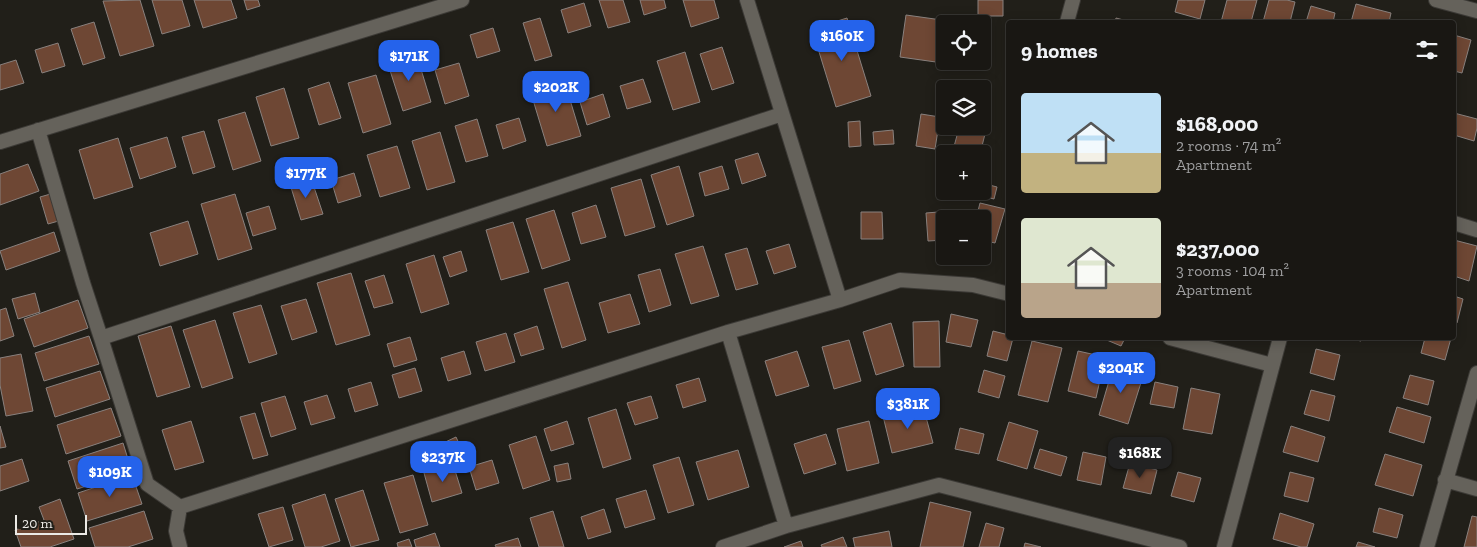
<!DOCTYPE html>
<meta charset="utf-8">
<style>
:root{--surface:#191713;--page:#262421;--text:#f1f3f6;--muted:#9f9fa0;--line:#373633;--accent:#2563eb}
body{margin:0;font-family:"Zilla Slab",serif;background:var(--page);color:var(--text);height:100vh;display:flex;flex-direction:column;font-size:19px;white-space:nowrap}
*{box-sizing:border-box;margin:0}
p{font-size:16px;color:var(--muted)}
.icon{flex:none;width:28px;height:28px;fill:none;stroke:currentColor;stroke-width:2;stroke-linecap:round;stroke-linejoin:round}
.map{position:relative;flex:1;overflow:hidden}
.side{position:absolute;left:1006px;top:20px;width:450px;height:320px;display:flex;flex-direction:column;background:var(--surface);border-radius:5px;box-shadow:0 2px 12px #0003,0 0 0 1px var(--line)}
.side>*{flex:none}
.buttons{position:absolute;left:936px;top:15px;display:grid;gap:10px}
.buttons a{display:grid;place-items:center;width:55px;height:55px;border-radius:5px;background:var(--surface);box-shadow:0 2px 12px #0003,0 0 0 1px var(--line);font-size:25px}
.scale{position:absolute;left:15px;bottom:12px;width:72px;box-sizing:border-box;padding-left:5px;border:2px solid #eceae6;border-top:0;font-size:14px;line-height:18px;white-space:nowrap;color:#eceae6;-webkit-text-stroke:4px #211f19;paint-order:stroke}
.price{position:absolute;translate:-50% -42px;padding:0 11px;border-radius:10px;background:var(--accent);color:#fff;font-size:16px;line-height:32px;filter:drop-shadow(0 1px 2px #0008)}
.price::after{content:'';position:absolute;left:50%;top:30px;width:15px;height:11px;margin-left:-8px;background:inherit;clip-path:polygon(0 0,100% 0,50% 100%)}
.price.selected{background:#222;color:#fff}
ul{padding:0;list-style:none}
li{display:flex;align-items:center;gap:15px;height:125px;padding:0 15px}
li span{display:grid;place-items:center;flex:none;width:140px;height:100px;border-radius:5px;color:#555}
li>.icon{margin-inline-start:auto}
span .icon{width:60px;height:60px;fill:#fffc;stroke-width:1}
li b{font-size:21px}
h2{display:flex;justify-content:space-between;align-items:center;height:60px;padding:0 15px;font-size:21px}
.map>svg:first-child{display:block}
.building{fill:#6e4734;stroke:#89817e}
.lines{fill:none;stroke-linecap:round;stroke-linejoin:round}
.minor-casing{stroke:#3c3a36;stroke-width:16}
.tertiary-casing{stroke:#3c3a36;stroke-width:16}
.minor{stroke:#65625b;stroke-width:14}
.tertiary{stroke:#65625b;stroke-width:14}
</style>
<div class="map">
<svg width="1477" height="547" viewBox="0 0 1477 547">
<rect width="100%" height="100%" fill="#211f19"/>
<!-- building -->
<path class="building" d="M140,0L154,46L120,56L103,1Z
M152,0H182L190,26L162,34Z
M194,0H231L237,18L203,28Z
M244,0H258L260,6L247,10Z
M599,0H623L630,22L608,28Z
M640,0H664L666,8L644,15Z
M683,0H714L719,18L691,27Z
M978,0H1003V16H978Z
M1178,0H1205L1200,19L1175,12Z
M1227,0H1257L1251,22H1221Z
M1269,0H1287L1295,2L1290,22H1263Z
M584,3L591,26L568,33L561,10Z
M1356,4L1391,13L1389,22H1351Z
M1311,6L1335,13L1333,22H1306Z
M906,15L949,21L948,24H945V48L943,63L900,57Z
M540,18L552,56L535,61L523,23Z
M847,18L871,96L836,107L812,29Z
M1116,18L1131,22H1115Z
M94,22L105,58L83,65L71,29Z
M493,28L500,51L477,58L470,35Z
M1454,35L1471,40L1462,73L1454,71Z
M58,43L65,66L42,73L35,50Z
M722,47L734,83L712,90L700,54Z
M685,52L700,102L673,110L657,61Z
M416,53L431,102L403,111L387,61Z
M16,60L24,83L0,90V65Z
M459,63L469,96L445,104L435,70Z
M376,75L391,124L363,133L348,83Z
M643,79L651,102L627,109L620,86Z
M564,80L581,136L547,146L530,90Z
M329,82L341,118L319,125L308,89Z
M284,88L299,138L271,146L256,97Z
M603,94L610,117L587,125L580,102Z
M245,112L261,161L233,170L218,120Z
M1454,113L1477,119V128L1474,141L1454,135Z
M921,114L940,117L935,149L916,146Z
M519,118L526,141L503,149L496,125Z
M477,119L488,156L466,162L455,126Z
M860,121L861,146L849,147L848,122Z
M959,128L985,134L980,154H952Z
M893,130L894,144L874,145L873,132Z
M204,131L215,167L193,174L182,137Z
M440,132L455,182L427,190L412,141Z
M167,137L176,167L140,179L130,148Z
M118,138L133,187L94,199L79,150Z
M397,146L410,188L380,197L367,155Z
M758,153L766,176L742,184L735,160Z
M28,164L39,191L0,205V174Z
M679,166L694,216L667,225L651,175Z
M722,166L729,189L705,196L699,173Z
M354,173L361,196L338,203L331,180Z
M311,178L323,214L301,220L290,184Z
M641,179L655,227L625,236L611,188Z
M982,183L997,187L994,199L970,193V191H982Z
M54,193L62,220L48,224L40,197Z
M235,194L252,249L218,260L201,204Z
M980,203L1005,209L995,243L982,240V219H976Z
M596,205L606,237L581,244L572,213Z
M269,206L276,229L253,236L246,213Z
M554,210L570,260L542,269L526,219Z
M951,211V219H945V240L928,241L926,213Z
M861,212H882L883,239H861Z
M188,221L198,254L160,266L150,233Z
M513,222L529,272L501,280L486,230Z
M54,232L60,251L6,270L0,251Z
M1454,240L1477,246L1469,281L1454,276Z
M789,244L796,267L774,274L766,251Z
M703,246L719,296L691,304L675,254Z
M747,248L758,284L736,290L725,254Z
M461,251L467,271L450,277L443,257Z
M434,255L449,304L421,313L406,264Z
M660,269L671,305L649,312L638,275Z
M351,273L370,335L336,345L317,283Z
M384,275L393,303L374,308L365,281Z
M568,282L586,340L562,348L544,289Z
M35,293L40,312L18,319L12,299Z
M630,294L640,324L608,333L599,303Z
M1454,296L1463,299L1457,323L1454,322Z
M306,299L317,332L292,340L281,306Z
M78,300L88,328L34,347L24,319Z
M261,305L277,354L249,363L233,313Z
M6,308L14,336L0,341V310Z
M951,314L978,320L971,347L946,342Z
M215,320L233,378L202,388L183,330Z
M939,321L940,367H914L913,322Z
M891,323L904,366L876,375L863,332Z
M171,326L190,387L157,397L138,336Z
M537,326L544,349L521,356L514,334Z
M993,331L1009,335V338H1013L1007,361L987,356Z
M506,333L515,362L485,371L476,342Z
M89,336L99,364L44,381L35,353Z
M410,337L417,360L394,367L387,344Z
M1102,338H1125L1121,346Z
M1347,338H1362L1361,341Z
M1425,338H1451L1445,360L1421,353Z
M849,340L861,381L834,389L822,347Z
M1032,341L1062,348L1048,402L1018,395Z
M1316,349L1340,355L1334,380L1310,373Z
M464,351L471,374L448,381L441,358Z
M797,351L809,386L776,396L765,361Z
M1078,351L1105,357L1096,398L1068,391Z
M21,354L33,411L6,416L0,385V358Z
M1114,364L1144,373L1128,424L1099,415Z
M415,368L422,391L399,398L392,375Z
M984,370L1005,376L999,398L978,392Z
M100,371L110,399L55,417L46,388Z
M1410,375L1434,381L1428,405L1403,398Z
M699,378L706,401L683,408L676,385Z
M371,382L378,405L355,412L348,389Z
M1155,382L1178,387L1174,408L1150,404Z
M1191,388L1220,394L1212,434L1183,429Z
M1311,390L1335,396L1329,421L1304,414Z
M327,395L335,418L311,425L304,402Z
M285,396L296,429L271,437L261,403Z
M651,396L658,418L635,425L627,403Z
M923,406L933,443L892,453L883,416Z
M1397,407L1431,417L1424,443L1389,432Z
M111,408L121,436L66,454L57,425Z
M616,409L631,459L603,468L588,418Z
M255,413L268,455L253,459L240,417Z
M191,421L204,462L175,470L162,430Z
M567,421L574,444L551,451L544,429Z
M869,421L879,463L847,471L837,429Z
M1009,422L1038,431L1027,469L997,460Z
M0,426L6,447L0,448Z
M1291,426L1325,437L1318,462L1283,452Z
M960,428L984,434L979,454L955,449Z
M826,434L836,464L804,474L794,444Z
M536,436L550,480L523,489L509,445Z
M456,437L462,450L445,457L439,445Z
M123,443L132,472L77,489L68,461Z
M1040,449L1067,457L1061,476L1034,468Z
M738,450L749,487L708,500L696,462Z
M1083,452L1106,457L1101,485L1077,480Z
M1385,454L1422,465L1413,496L1375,485Z
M679,457L694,505L668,513L653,465Z
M22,459L29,481L0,491V466Z
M492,460L499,483L476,490L469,467Z
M568,463L571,479L557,482L554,466Z
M1130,463L1157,470L1151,494L1123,488Z
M453,464L462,493L432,502L424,473Z
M1178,472L1201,478L1194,502L1171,496Z
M1290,472L1314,478L1308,502L1284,496Z
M132,475L142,504L87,521L78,493Z
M413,475L428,525L400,533L384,483Z
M363,490L379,540L351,547L335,499Z
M646,490L655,519L625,528L616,499Z
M325,494L340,541L321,547H305L292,505Z
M60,499L74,539L50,547H21L15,530L44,520L39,507Z
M930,502L971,512L963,547H920Z
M283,507L293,540L269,547L258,514Z
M1379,508L1403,515L1397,538L1373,532Z
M604,509L611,532L588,539L581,517Z
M144,511L153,539L128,547H95L89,528Z
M553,511L564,547H539L530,518Z
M1280,513L1314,524L1307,547H1301L1273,539Z
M1472,516L1477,517V547H1464Z
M986,523L1004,528L999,547H979Z
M889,531L892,547H855L853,538Z
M435,533L440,547H416L414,540Z
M843,537L847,547H822L821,545Z
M518,538L521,547H496L495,545Z
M409,539L412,547H398L397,543Z
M801,541L803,547H784Z
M1358,542L1375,547H1356Z
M1025,543L1041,547H1024Z"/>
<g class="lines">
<!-- minor casing -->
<g class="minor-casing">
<path id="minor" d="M747,0L840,300
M1067,22L1073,0
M38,130L83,283L101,338L782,114
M0,142L462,0
M1454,223L1477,230
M728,332L786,526
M101,338L147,484L180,507L728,332L840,300L900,280L973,285L1009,294
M1170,338L1272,365
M1445,480L1477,489
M180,507L176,531L180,547
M723,547L786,526L939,485L1180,547
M1224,547L1280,338
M1427,547L1477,373"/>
</g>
<!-- tertiary casing -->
<g class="tertiary-casing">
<path id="tertiary" d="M1436,0L1477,11"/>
</g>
<!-- minor -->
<use href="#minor" class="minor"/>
<!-- tertiary -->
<use href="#tertiary" class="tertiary"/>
</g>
</svg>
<div class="buttons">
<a><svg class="icon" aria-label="locate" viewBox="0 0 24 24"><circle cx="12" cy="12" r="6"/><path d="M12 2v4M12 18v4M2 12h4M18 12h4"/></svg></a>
<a><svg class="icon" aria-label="layers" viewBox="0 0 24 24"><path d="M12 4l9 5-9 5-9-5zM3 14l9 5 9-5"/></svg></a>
<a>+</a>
<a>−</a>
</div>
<div class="scale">20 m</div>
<b class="price" style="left:842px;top:62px">$160K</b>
<b class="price" style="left:409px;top:82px">$171K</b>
<b class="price" style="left:556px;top:113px">$202K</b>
<b class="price" style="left:306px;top:199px">$177K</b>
<b class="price" style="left:1121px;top:394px">$204K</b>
<b class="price" style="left:908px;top:430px">$381K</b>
<b class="price selected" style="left:1140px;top:479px">$168K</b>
<b class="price" style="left:443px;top:483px">$237K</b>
<b class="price" style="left:110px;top:498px">$109K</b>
<section class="side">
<h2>9 homes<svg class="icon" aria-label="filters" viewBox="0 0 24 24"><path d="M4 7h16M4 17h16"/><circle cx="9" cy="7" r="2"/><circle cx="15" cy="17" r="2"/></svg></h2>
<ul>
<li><span style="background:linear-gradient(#bfe0f5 60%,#c2b280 0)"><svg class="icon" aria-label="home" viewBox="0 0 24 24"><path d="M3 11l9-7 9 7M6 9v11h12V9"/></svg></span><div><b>$168,000</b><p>2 rooms · 74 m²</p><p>Apartment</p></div></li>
<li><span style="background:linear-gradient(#dfe7d0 65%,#b9a48a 0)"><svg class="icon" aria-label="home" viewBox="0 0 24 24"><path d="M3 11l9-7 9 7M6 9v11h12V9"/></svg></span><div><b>$237,000</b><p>3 rooms · 104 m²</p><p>Apartment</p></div></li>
</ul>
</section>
</div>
